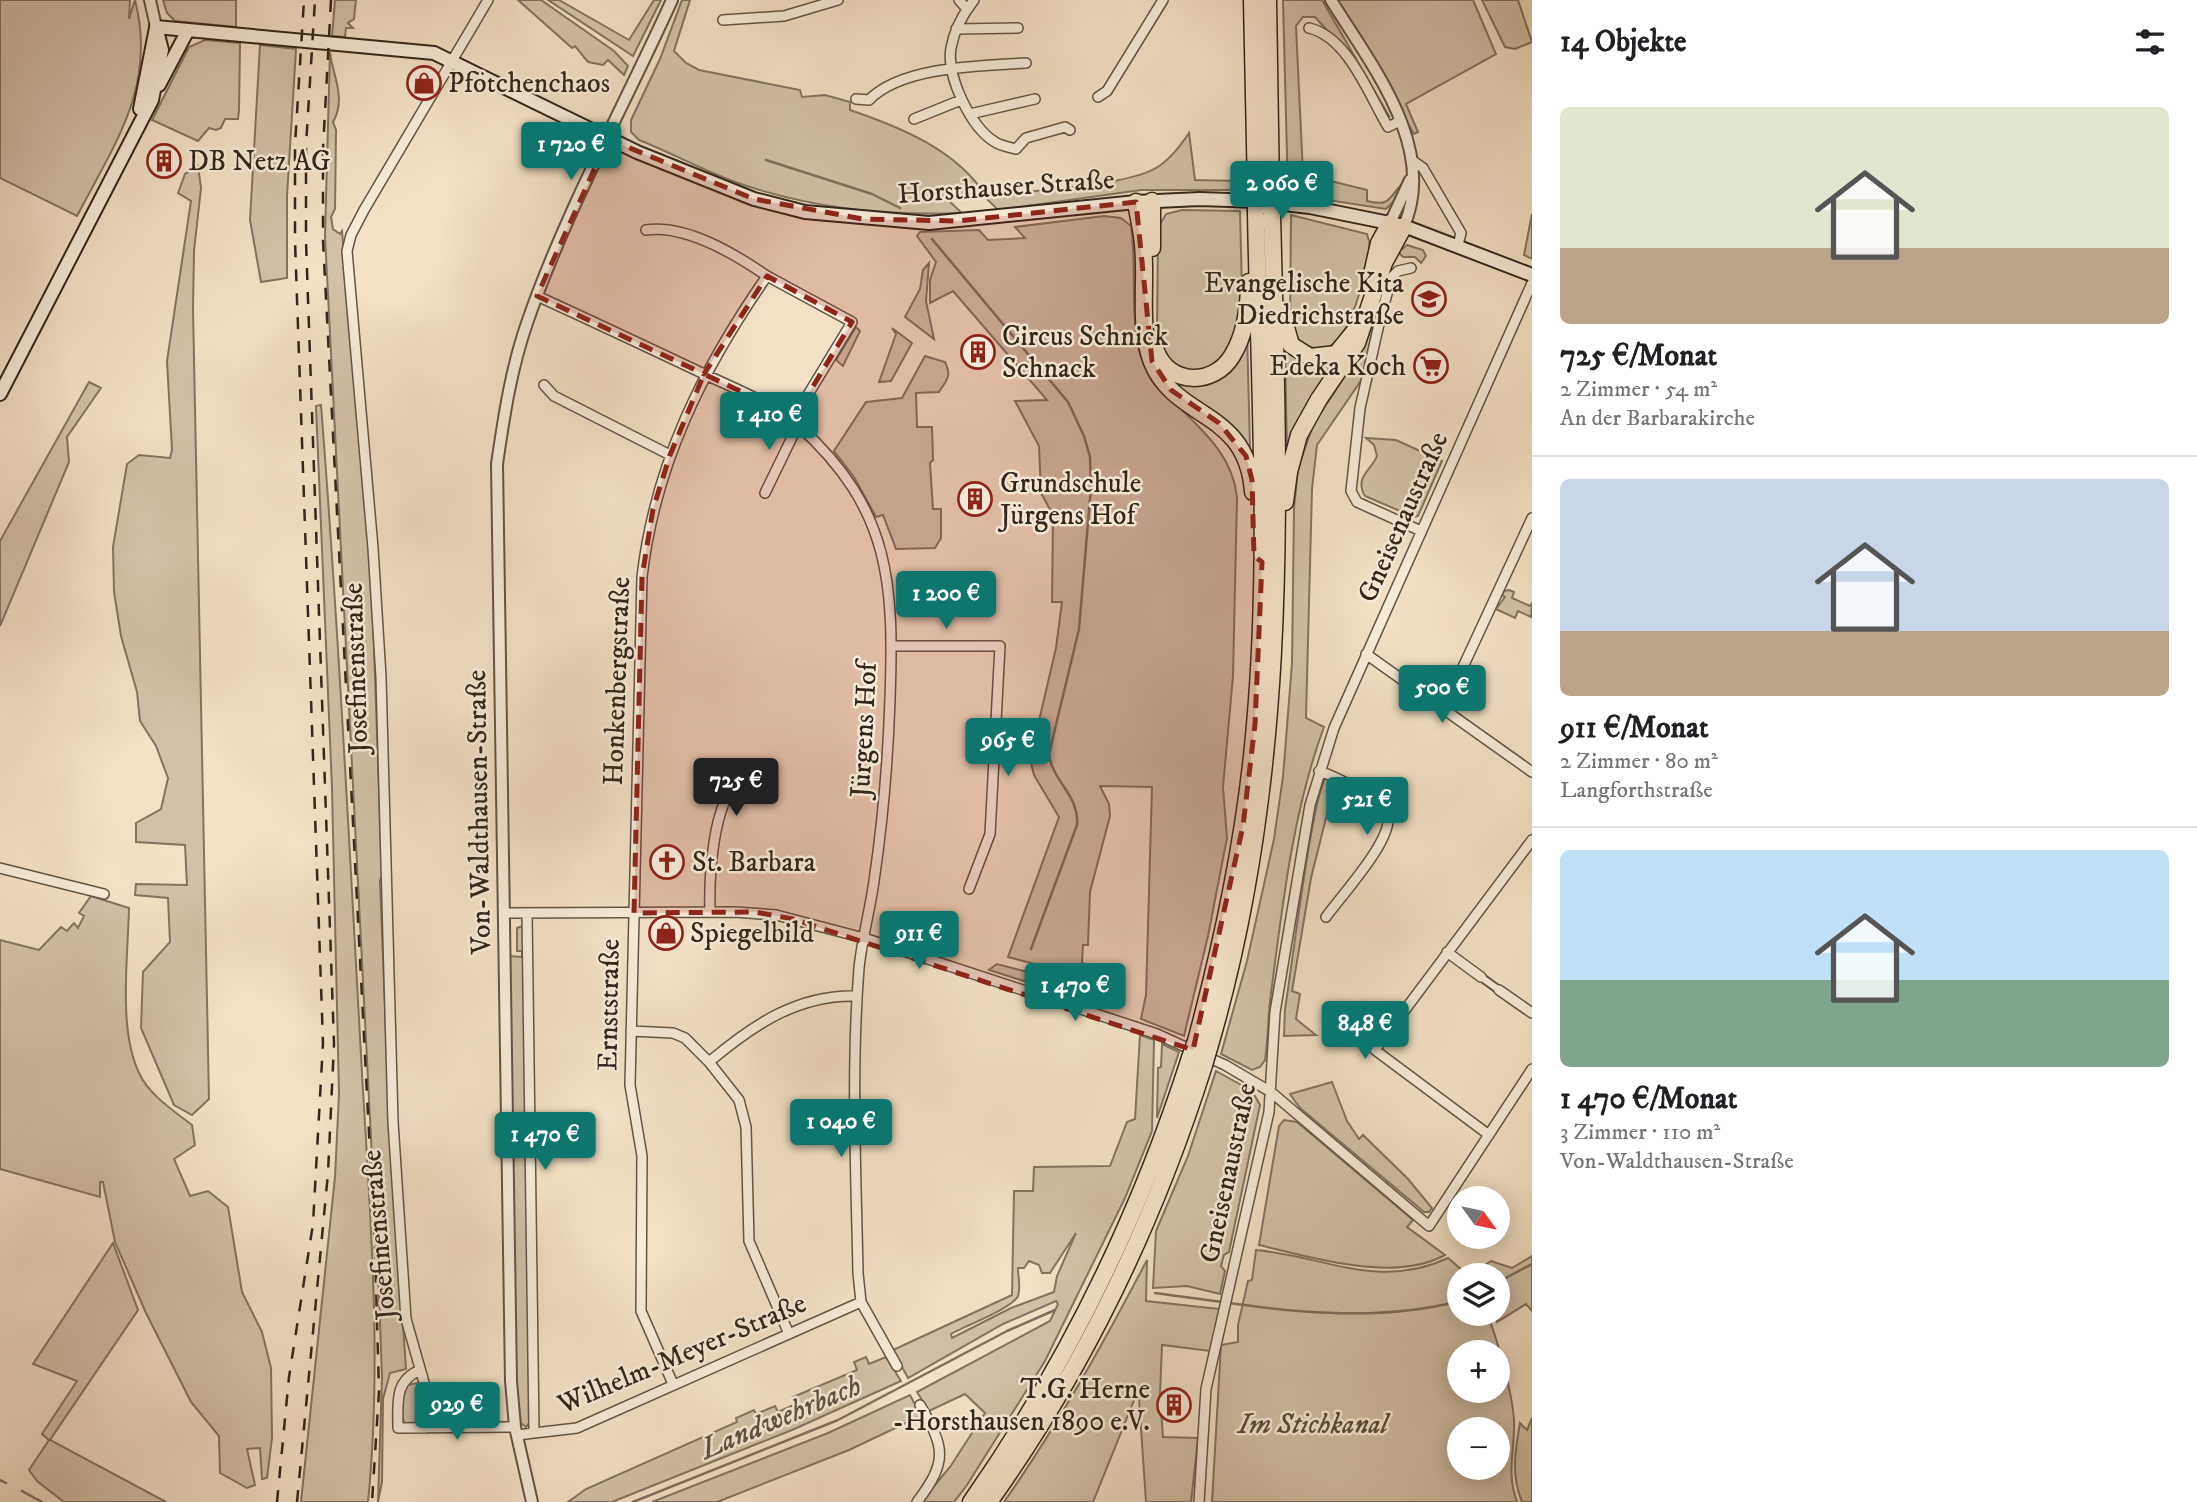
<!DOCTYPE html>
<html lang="de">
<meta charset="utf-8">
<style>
:root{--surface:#fff;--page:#f6f6f6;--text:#202124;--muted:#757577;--line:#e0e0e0;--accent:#0f766e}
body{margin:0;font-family:"IM FELL DW Pica",serif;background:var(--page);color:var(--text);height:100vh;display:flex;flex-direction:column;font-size:26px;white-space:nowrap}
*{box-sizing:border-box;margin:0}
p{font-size:23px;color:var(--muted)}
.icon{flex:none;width:38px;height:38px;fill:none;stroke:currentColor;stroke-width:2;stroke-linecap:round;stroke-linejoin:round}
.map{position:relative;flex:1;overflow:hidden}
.panel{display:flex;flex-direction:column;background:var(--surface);width:665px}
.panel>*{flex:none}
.needle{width:46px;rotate:123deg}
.fabs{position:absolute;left:1447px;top:1186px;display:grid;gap:14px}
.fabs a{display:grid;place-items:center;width:63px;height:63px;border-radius:50%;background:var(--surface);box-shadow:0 4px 18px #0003;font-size:35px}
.price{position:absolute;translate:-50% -60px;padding:0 16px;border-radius:7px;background:var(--accent);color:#fff;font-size:23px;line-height:46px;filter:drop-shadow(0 2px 4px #0008)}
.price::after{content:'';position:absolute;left:50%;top:42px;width:21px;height:16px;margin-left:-10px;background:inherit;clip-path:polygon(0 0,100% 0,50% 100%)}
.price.current{background:#222;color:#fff}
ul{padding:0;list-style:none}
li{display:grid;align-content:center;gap:14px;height:371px;padding:0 28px}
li+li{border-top:2px solid var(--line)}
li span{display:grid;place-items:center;height:217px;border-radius:10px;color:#555}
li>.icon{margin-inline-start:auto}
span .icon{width:126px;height:126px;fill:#fffc;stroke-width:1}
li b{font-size:30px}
h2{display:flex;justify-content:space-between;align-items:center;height:84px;padding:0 28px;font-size:30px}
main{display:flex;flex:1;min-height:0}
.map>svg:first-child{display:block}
.green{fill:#d2c2a9;stroke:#827462;stroke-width:2;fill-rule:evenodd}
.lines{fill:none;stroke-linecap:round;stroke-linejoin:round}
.stream{stroke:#7e705f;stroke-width:2.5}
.pedestrian-casing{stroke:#625546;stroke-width:10}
.minor-casing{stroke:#625546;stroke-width:12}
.tertiary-casing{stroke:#625546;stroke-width:14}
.secondary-casing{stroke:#31261b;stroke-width:16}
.motorway-casing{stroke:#31261b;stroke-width:19}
.pedestrian{stroke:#f7ecda;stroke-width:6}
.minor{stroke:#f7ecda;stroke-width:9}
.tertiary{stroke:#f7ecda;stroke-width:10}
.secondary{stroke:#f7ecda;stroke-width:12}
.motorway{stroke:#f3e2c6;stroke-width:16}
.rail{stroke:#31261b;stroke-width:2.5;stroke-dasharray:12 12;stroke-linecap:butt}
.motorway-bridge-casing{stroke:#31261b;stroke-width:19;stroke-linecap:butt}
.motorway-bridge{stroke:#f3e2c6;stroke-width:16}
.marked{fill:#8f2418;fill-opacity:0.2;stroke:#8f2418;stroke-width:5;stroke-dasharray:14 9;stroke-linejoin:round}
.labels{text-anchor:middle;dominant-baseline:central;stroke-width:5;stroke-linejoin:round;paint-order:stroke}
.poi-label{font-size:28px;fill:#31261b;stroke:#f7ecda;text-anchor:start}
.street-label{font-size:28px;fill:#31261b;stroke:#f7ecda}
.park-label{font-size:28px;font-style:italic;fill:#594d3e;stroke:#f7ecda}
.water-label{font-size:30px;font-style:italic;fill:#5e5143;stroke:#f7ecda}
</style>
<main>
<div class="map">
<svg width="1532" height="1502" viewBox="0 0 1532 1502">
<rect width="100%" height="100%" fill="#f3e2c6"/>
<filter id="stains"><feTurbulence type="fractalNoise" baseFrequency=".00286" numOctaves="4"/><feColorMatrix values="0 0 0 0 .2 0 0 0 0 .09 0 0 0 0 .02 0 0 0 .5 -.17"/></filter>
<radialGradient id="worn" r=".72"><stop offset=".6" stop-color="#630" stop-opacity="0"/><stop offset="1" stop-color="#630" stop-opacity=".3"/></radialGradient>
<!-- green -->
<path class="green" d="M0,0H130L129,19L135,0C157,86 115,143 77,216L0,178Z
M163,0H236V27L175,21L167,13Z
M335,0H356L354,19L348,23L353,28H346L345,37L332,36Z
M518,0H541L614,51L628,66L624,75L608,60L603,65L588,62L575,46L572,48Z
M548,0H559L629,40L654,0H661L633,56Z
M682,0H690L674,51L686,63L699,70L800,90L802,97L825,95L850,102V110C900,127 957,150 986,196C1026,191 1126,186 1156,168C1170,160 1181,145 1189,133L1195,180L1239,181L1240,190H1141L998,210L985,197L947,199L962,213C887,216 810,208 738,183C704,171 672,153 639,140L631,132V120L660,59Z
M1283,0H1322L1389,116H1386L1336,40L1315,17H1303L1296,26L1303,174L1367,190V201C1391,207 1388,198 1402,184L1395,200L1386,209L1288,194Z
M1337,0H1473L1496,54L1406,104L1418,132L1414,134Z
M1482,0H1518L1532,42L1515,49L1505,47Z
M205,40L240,43L239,110L238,119H225L221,128L216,130L209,128L198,141L152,120L189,47Z
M260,45L296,49L287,196V278L261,282L250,220Z
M330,52C332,74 347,98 333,122L336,130L335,209L331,217L333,229L340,234L342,231L371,563L382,874L380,881L390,1134L406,1369L390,1373L383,1399L382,1482L378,1502L382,1377L379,1295L325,236Z
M198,166L201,188L194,251L193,309L209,1099L192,1115L174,1105L141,1028L143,972L170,942L168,898L135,895L136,884L187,885L185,845L136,842V823L161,809L168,778L156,746L140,721L137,692L121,636L114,592L113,547L127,464L139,455L170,458L172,450L167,361L191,201L178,193L185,174Z
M1182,210L1240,211L1242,290L1235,336L1221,361L1199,372L1175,367L1159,344L1157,334L1158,228L1166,214Z
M1532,214V259L1524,255Z
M1291,215L1367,234C1374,253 1366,269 1361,287C1351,325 1331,377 1290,331Z
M1104,216L1121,218L1131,226C1138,270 1127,331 1146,370C1154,388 1167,397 1181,409C1208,435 1233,459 1237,497L1233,676L1223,787L1227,838L1208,936L1184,1036L1141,1019L1146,995L1152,787L1100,786L1109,804L1110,816L1090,892L1088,945H1083L1082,962L1086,966L1069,977L1059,992L989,970L997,964L1039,975L1042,966L1008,957L1059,817L1034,775L1030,759L1056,648L1062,602H1052L1053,515L1041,493L1039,446L1015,401L1047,400L953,291L930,303V280L936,262L917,236L920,232L979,230L988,240L1025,238L1015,227Z
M1407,245L1423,250L1426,256L1421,263L1415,257H1403L1398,252Z
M929,263L926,301L934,339L905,317L920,289L923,270Z
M1380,297L1362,379L1317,445L1312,489L1306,718L1324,727C1292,813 1282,910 1270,1001C1268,1020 1268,1040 1265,1060L1260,1067L1252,1070L1221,1054L1247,961L1274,839L1283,777L1292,663L1294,509L1298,468L1314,423L1363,349Z
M856,327L860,331L843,366L836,360Z
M892,328L912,343L891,381L879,382L896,334Z
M1247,332L1250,448L1246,449L1191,401L1161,367L1203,381Z
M1285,347L1342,354L1287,454Z
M925,356L945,362C952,377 947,379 939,392L916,393L917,427H932L933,460L930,463L933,509H941V538L935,548L896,549L883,515L876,517L854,477L834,451L866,402L902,398Z
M89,382L101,388L67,437L69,462L0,626V541Z
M321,405C338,622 349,839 361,1055C369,1203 383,1354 368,1502H301L335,1177L339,1094L332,788L316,406Z
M1366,438L1396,440L1442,461L1418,516L1414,517L1365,496C1354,477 1371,471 1377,456L1374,445Z
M1509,590L1514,592L1512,598L1530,606L1532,603L1531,617L1518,611L1515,618L1496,609L1505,597L1502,595L1504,591Z
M1326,778L1332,781L1327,791L1332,794L1311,878L1292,991L1300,994L1296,1019L1316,1035L1284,1036L1285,1009C1291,975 1312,794 1326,778Z
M91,896L129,908C128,957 118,1029 139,1073C149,1095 174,1111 192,1125L195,1145L174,1159L190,1196L208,1191L228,1207L242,1292L262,1332L271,1368L272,1438L267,1478L262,1479L260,1448L247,1449L255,1485L247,1488L220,1473L219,1436L191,1402L146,1313L115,1242L103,1182H100V1197L0,1169V940L39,950L61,927L67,931L74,923L78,928L84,916L79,913Z
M523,926L531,1421L526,1427L521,1423L516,1388L509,956L522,957V951H517V928Z
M1140,1035L1154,1040L1152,1131L1125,1198L1045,1361L967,1485L954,1502H921L950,1467L985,1413L965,1394L929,1411L917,1392L1050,1321L1058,1304L1056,1301L1003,1324L908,1378L893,1350L1012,1295L1014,1191H1033L1034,1167L1110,1166L1127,1122L1135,1119ZM1076,1233L1057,1276L1054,1292L1011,1308L952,1338L951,1334C965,1326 1013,1308 1018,1296C1021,1286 1018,1278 1018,1268H1024L1029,1261L1039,1265L1042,1273H1050Z
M1162,1044L1179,1052L1157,1118L1158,1068L1161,1067Z
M1216,1071L1252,1091L1260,1105L1229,1252L1224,1255L1221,1266L1225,1271L1220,1294L1187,1286L1153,1288L1156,1231L1188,1156Z
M1332,1082L1347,1121L1359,1139L1363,1135L1408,1179L1432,1208L1429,1212H1424L1300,1108L1290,1094Z
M1284,1120L1297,1122L1413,1220L1407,1227L1445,1255C1394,1283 1313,1258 1259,1245L1279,1126Z
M113,1243L138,1310L50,1440L166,1502H64L37,1481L29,1470L49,1440L42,1434L77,1381L33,1364Z
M1256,1250C1327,1257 1379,1290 1448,1258L1463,1271L1466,1270L1469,1276H1460V1314H1487C1497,1337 1513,1396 1514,1421C1515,1450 1506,1473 1517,1502H1212L1221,1345L1238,1342V1325L1248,1281L1252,1280ZM1460,1353H1498V1391H1460ZM1460,1430H1498V1468H1460Z
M1532,1256V1311L1526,1304L1497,1322L1494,1314H1498V1276H1477L1474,1272L1491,1261L1512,1268Z
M1147,1260L1146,1301L1220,1309L1210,1351L1162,1345L1160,1394L1163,1437L1198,1438L1191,1502H1146L1139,1399L1135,1398L1093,1502H1004C1058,1425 1103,1344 1147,1260Z
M866,1357L869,1364L886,1357L901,1381L792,1430L612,1502H568L586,1489L737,1422L736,1418L754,1410L756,1414L775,1406L778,1412L796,1404L793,1397L857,1370L854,1362Z
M417,1383L421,1389V1417L413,1424H405C399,1414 400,1395 408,1385Z
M910,1395L921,1416L849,1450L717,1502H652L828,1433Z
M1532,1418V1502H1522C1511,1475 1515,1451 1520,1423L1527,1430Z"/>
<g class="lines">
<!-- stream -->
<path class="stream" d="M766,160L872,194L900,208
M932,239L1068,402L1084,436L1090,457L1091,487L1079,629L1049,754C1052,781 1080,796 1077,825L1031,949
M1498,1282L1532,1264
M1155,1293C1256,1306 1359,1327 1460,1301
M0,1480L6,1483
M22,1491L42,1502
M633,1502L838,1420L1007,1331L1055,1310"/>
<!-- pedestrian casing -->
<g class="pedestrian-casing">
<path id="pedestrian" d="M1481,977L1499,990"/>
</g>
<!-- minor casing -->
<g class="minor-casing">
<path id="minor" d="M959,0L967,9
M974,0C963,14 954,30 951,48C946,76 971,128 995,142C1001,146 1009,147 1016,149L1026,138L1065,127L1070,130
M723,20L784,16L838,0
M1309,28C1348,37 1369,95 1388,127L1400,121
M956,29L1018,28
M1098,97L1107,91L1163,0
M856,99L869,100C902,66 981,66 1026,63
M970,114L1035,99
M914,119L961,100
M1413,161L1423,168L1461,233L1458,245
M646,230C686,224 735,254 767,276C703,368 655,464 642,577L630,1085L642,1156L641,1311L673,1384
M1411,268L1398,271L1392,277L1382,311L1360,408L1351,491L1357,502L1421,531
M767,276L852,322L792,421
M537,296C592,321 647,347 702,373C735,389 772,402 800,427C891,510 894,584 890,699C888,760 883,820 874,881C870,910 862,939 859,968C851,1070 856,1171 858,1273L861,1302L897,1366
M544,385L554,396L670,455
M765,493L798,425
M891,646H1000L990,834L969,889
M1366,654L1532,772
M1444,708L1532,518
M1319,771C1334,776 1382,799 1387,813C1397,836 1340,897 1326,917
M0,868L104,894
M710,912C709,880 712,800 740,781
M504,913L735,912L776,915L864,938L1157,1034L1225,1065L1271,1092L1429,1226L1532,1069
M527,913L534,1431
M1447,952L1481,977
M1499,990L1532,1013
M631,1031L673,1033L685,1038L709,1062L739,1100L746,1127L749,1241L789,1334
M709,1062C753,1025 798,994 857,996
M1489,1135L1375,1050L1532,840
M420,1370C394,1381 398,1403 398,1428L515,1427
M426,1428L425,1386L406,1319L393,1122L381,677L373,548L347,251L351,235L364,210L488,0
M517,1435L577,1428L861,1302
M917,1502C948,1461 945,1448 920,1405
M1199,1502L1206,1389L1269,1112L1275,1012L1310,805L1334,728L1532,283"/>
</g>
<!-- tertiary casing -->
<g class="tertiary-casing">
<path id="tertiary" d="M150,0L156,27
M1331,0C1371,65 1438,147 1404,226
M1390,223L1410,180
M532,1502L515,1427L511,1381L497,464C504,416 511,369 527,323C564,215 625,104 672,0"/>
</g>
<!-- secondary casing -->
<g class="secondary-casing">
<path id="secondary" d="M156,27L434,53L637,152L754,199L805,212L929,223L1136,202L1200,199L1258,201L1310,207L1404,226L1532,275
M159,85L188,30
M140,109L156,28
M0,394L152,100L162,50L156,27"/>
</g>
<!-- motorway casing -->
<g class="motorway-casing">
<path id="motorway" d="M1252,0L1256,191
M1268,0L1271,192
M1152,201V248
M1136,202C1138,216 1142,230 1143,245C1147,282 1138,327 1152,362C1176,421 1247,409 1253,492
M1372,274L1379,243L1390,223
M1281,310L1291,345L1310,357L1336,354L1354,332
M1156,351C1169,386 1214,386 1232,356C1245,335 1249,306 1249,282
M1285,502L1289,472L1299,435L1319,399L1357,343L1384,263L1404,226
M1196,1041C1224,937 1246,833 1255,725C1270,555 1259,382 1256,212
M1209,1048C1291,771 1279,498 1272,214
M971,1502C1067,1365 1139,1217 1190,1058
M989,1502C1084,1369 1155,1220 1204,1065"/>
</g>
<!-- pedestrian -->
<use href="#pedestrian" class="pedestrian"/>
<!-- minor -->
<use href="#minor" class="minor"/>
<!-- tertiary -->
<use href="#tertiary" class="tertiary"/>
<!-- secondary -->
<use href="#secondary" class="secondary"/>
<!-- motorway -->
<use href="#motorway" class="motorway"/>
<!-- rail -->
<path class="rail" d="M331,0L323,149V240L375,1250L379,1391L372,1502
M277,1502L289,1377L313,1224L323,1043L295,241V145L304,0
M297,1502L328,1173L334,1044L306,241V146L315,0"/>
<!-- motorway-bridge casing -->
<g class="motorway-bridge-casing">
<path id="motorway-bridge" d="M1256,191V212
M1271,192L1272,214
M1190,1058L1196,1041
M1204,1065L1209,1048"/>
</g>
<!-- motorway-bridge -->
<use href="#motorway-bridge" class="motorway-bridge"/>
</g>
<!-- marked area -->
<path class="marked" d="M608,139L754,199L863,219L958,221L1136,202L1152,361L1171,390L1219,423L1246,456L1252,480L1254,556L1262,562L1255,724L1243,826L1193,1050L793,919L755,912L634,913L642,577L653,509L670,455L704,374L757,399L792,421L852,322L767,276L704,374L537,296Z"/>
<!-- icons -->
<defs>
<g id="shop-ring" transform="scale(1.75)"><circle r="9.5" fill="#f7ecda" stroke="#8f2418" stroke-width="1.5"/><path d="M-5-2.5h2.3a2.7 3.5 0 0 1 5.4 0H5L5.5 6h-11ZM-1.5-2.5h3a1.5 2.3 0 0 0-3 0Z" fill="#8f2418"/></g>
<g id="building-ring" transform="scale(1.75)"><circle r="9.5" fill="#f7ecda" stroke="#8f2418" stroke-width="1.5"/><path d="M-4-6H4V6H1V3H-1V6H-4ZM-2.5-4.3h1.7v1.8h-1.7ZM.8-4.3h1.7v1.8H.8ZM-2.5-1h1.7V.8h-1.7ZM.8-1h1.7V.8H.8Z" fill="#8f2418"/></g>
<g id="school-ring" transform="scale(1.75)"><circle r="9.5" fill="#f7ecda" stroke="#8f2418" stroke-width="1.5"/><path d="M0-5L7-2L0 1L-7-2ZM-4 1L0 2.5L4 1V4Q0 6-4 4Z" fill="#8f2418"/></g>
<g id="supermarket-ring" transform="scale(1.75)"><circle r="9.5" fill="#f7ecda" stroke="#8f2418" stroke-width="1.5"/><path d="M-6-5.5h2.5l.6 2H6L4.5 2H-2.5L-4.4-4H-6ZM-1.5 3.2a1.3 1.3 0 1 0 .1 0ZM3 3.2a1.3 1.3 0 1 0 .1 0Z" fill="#8f2418"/></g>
<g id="church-ring" transform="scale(1.75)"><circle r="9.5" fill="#f7ecda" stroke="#8f2418" stroke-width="1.5"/><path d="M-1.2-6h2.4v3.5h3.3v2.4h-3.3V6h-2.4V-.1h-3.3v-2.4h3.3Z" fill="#8f2418"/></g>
</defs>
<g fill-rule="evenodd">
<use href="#shop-ring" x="424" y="83"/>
<use href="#building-ring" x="164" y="161"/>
<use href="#school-ring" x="1429" y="299"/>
<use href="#building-ring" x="978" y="352"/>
<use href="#supermarket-ring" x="1431" y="366"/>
<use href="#building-ring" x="975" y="499"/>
<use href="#church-ring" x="667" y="862"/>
<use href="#shop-ring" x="666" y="933"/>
<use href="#building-ring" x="1174" y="1405"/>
</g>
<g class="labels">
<!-- poi labels -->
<g class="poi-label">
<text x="448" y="83">Pfötchenchaos</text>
<text x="188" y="161">DB Netz AG</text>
<text x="1404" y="283" text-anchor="end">Evangelische Kita<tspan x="1404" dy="32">Diedrichstraße</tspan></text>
<text x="1002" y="336">Circus Schnick<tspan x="1002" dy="32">Schnack</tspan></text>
<text x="1406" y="366" text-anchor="end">Edeka Koch</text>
<text x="1000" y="483">Grundschule<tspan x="1000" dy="32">Jürgens Hof</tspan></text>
<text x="692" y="862">St. Barbara</text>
<text x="690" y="933">Spiegelbild</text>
<text x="1150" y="1389" text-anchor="end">T.G. Herne<tspan x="1150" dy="32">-Horsthausen 1890 e.V.</tspan></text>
</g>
<!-- street labels -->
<g class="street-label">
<text transform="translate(1006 187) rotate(-4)">Horsthauser Straße</text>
<text transform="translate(1403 517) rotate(-66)">Gneisenaustraße</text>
<text transform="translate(356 668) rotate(-92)">Josefinenstraße</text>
<text transform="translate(617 681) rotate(-88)">Honkenbergstraße</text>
<text transform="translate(864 730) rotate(-87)">Jürgens Hof</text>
<text transform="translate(479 812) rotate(-91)">Von-Waldthausen-Straße</text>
<text transform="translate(609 1005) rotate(-89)">Ernststraße</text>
<text transform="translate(1228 1173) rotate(-78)">Gneisenaustraße</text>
<text transform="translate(379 1235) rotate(-95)">Josefinenstraße</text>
<text transform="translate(682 1354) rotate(-23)">Wilhelm-Meyer-Straße</text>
</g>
<!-- park labels -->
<g class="park-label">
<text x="1313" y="1424">Im Stichkanal</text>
</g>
<!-- water labels -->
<g class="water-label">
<text transform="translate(781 1418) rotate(-23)">Landwehrbach</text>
</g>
</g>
<rect width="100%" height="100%" filter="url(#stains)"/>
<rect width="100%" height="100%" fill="url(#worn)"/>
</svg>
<div class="fabs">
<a><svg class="needle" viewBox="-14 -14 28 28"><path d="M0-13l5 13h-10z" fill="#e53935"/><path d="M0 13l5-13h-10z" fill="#757577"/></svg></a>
<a><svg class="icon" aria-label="layers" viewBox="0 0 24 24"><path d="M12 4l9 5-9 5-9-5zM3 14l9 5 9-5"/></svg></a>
<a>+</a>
<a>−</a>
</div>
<b class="price" style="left:571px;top:182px">1 720 €</b>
<b class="price" style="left:1282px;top:221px">2 060 €</b>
<b class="price" style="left:769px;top:452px">1 410 €</b>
<b class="price" style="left:946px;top:631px">1 200 €</b>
<b class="price" style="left:1442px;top:725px">500 €</b>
<b class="price" style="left:1008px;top:778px">965 €</b>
<b class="price current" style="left:736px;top:818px">725 €</b>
<b class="price" style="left:1367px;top:837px">521 €</b>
<b class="price" style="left:919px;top:971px">911 €</b>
<b class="price" style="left:1075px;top:1023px">1 470 €</b>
<b class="price" style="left:1365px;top:1061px">848 €</b>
<b class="price" style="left:841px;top:1159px">1 040 €</b>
<b class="price" style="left:545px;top:1172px">1 470 €</b>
<b class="price" style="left:457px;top:1442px">929 €</b>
</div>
<section class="panel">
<h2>14 Objekte<svg class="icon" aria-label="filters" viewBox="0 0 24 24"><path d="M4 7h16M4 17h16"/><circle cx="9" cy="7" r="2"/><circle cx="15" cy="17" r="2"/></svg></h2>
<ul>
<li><span style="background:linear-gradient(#dfe7d0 65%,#b9a48a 0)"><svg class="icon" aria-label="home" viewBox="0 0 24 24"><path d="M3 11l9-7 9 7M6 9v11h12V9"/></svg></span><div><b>725 €/Monat</b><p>2 Zimmer · 54 m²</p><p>An der Barbarakirche</p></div></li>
<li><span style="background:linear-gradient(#c9d6e8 70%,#b9a48a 0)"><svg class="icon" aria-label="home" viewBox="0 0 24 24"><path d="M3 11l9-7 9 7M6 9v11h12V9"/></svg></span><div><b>911 €/Monat</b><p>2 Zimmer · 80 m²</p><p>Langforthstraße</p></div></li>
<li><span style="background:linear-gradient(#bfe0f5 60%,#7fa58c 0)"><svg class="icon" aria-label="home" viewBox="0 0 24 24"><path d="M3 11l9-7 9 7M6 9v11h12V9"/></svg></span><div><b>1 470 €/Monat</b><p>3 Zimmer · 110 m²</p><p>Von-Waldthausen-Straße</p></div></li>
</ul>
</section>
</main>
